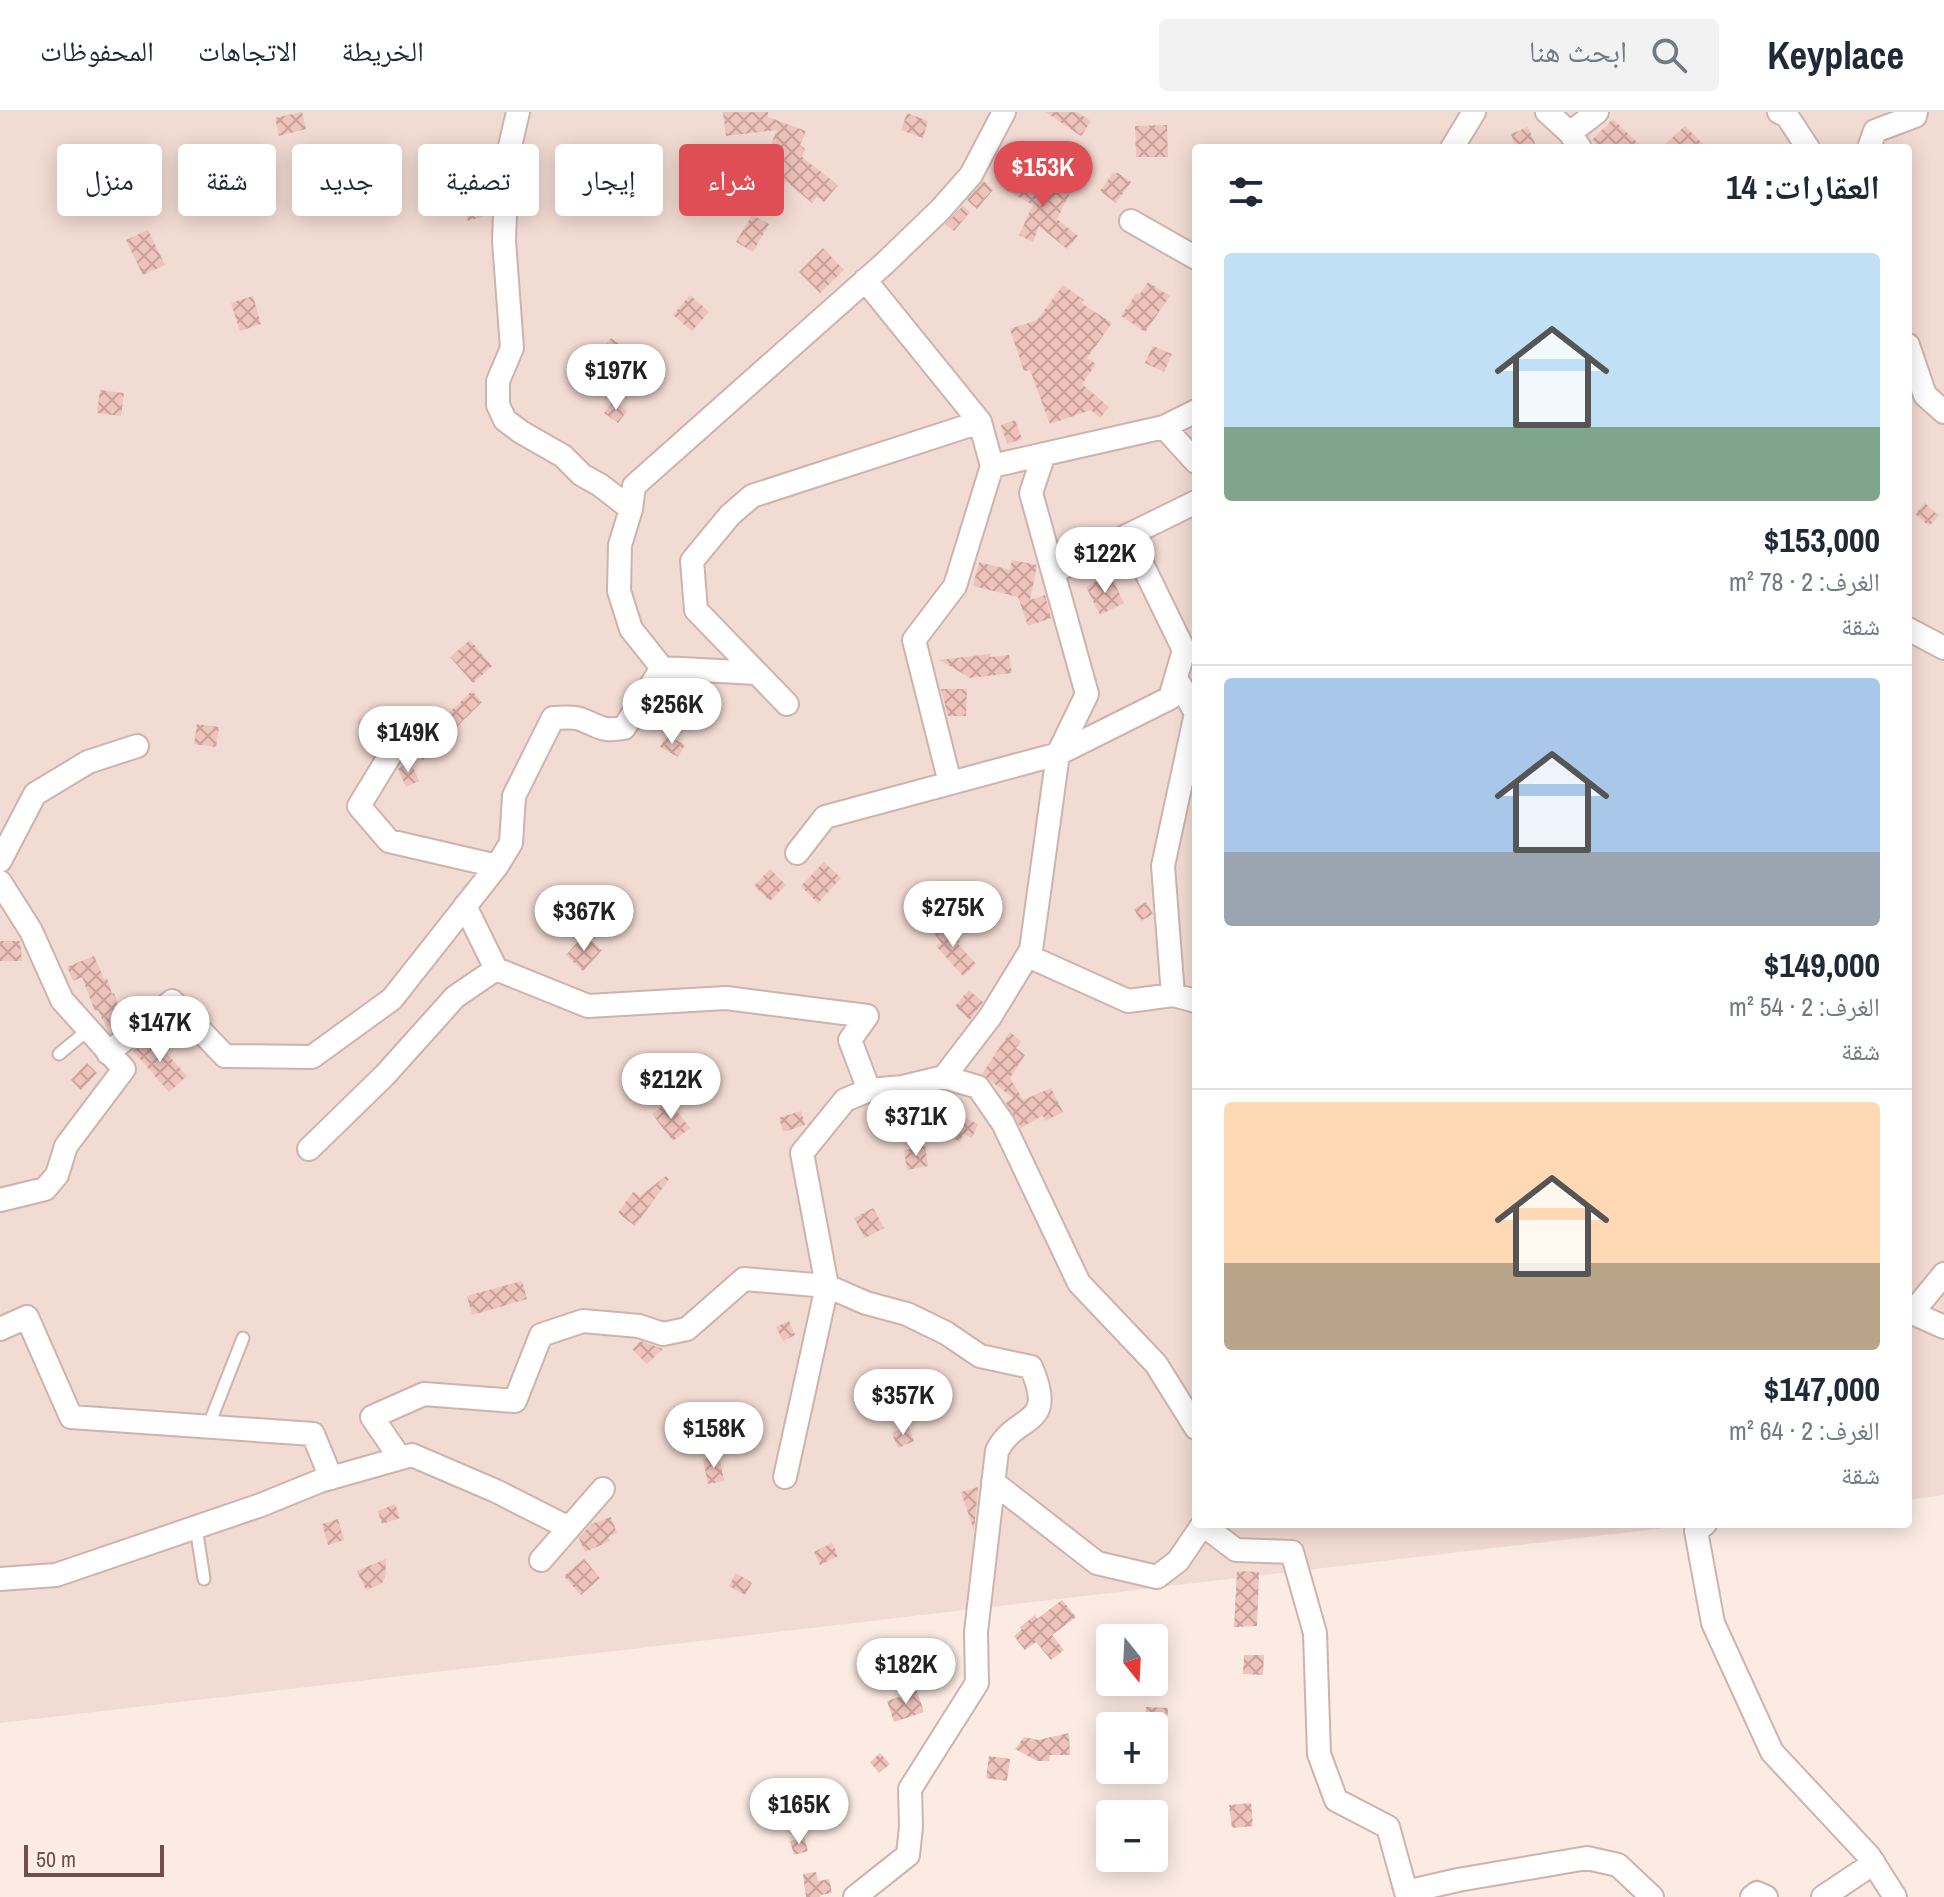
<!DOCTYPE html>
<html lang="ar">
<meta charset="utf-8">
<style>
:root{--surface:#fff;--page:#f2f2f3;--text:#1f2937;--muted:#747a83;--line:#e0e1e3;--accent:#de4e54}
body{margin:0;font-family:"Archivo Narrow","Noto Naskh Arabic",sans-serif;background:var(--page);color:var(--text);direction:rtl;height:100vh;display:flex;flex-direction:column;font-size:30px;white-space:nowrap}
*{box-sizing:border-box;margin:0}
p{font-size:26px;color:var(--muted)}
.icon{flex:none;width:44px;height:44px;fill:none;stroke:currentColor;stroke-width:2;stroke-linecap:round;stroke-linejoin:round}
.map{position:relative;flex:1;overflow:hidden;direction:ltr}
.panel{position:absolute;left:1192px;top:32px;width:720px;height:1384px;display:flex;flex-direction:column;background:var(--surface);border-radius:8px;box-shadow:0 4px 20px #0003;direction:rtl}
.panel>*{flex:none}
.guide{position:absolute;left:24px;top:32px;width:760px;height:72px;direction:rtl;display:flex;gap:16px}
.needle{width:52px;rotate:162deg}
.fabs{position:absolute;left:1096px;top:1512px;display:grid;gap:16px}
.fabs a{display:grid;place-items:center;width:72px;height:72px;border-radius:8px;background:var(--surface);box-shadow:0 4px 20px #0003;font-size:40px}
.scale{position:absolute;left:24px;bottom:20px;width:140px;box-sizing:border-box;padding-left:8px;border:4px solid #714e4b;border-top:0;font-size:22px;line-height:28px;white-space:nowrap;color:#714e4b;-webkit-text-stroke:6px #fef0e9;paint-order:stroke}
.price{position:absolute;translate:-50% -68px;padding:0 18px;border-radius:28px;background:#fff;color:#222;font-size:26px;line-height:52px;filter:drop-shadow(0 2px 4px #0008)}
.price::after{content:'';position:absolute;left:50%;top:48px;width:24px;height:18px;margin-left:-12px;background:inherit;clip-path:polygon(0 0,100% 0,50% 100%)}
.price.current{background:var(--accent);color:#fff}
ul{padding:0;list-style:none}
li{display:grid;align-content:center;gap:16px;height:424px;padding:0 32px}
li+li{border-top:2px solid var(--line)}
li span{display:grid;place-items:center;height:248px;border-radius:8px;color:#555}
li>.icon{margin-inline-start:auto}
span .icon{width:144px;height:144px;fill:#fffc;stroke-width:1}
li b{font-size:34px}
h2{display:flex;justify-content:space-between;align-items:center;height:96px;padding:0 32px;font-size:34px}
.chip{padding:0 28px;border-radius:8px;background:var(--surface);box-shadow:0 4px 20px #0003;font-size:28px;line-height:72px}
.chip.current{background:var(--accent);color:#fff}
header{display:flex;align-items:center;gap:48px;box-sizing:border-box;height:112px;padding:0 40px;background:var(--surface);border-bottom:2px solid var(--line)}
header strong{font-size:38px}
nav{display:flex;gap:44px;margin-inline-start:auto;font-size:28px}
.search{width:560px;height:72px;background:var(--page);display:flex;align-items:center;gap:20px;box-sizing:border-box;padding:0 28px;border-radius:8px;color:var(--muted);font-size:30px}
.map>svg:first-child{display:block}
.residential{fill:#f2dbd2}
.building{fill:url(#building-cross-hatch)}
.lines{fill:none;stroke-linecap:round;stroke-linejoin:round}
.lane-casing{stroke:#ceb3ad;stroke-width:15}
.street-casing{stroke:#ceb3ad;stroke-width:26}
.lane{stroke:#fff;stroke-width:11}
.street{stroke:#fff;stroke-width:22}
</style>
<header>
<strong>Keyplace</strong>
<div class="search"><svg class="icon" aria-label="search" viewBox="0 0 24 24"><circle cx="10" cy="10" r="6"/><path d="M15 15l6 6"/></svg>ابحث هنا</div>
<nav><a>الخريطة</a><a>الاتجاهات</a><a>المحفوظات</a></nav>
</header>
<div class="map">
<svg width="1944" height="1785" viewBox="0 0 1944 1785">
<defs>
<pattern id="building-cross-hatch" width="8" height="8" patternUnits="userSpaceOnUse" patternTransform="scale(2)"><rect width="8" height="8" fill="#efc3bc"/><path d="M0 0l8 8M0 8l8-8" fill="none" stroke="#c6a19b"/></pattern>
</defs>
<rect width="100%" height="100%" fill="#fbebe3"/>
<!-- residential -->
<path class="residential" d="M0,0H1944V1383L1908,1388V36H1196V1412H1699L0,1611Z"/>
<!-- building -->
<path class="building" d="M302,0L306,17L279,24L275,6Z
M723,0H768V5L806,19L800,33L805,37L802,45L838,73L824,90L817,85L812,91L786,69L782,79L767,73L773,57L763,53L777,18L726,24Z
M1046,0H1077L1091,9L1081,24Z
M907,1L928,9L923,26L901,18Z
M1613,7L1643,36H1600L1592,28Z
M1167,13L1168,45H1136L1135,14Z
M1685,14L1707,36H1661Z
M1528,15L1537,36H1516L1511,22Z
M1015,61L1041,74L1044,68L1070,81L1057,107L1078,124L1067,137L1039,114L1033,130L1019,123L1033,93L1006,78Z
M1113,61H1118L1131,70L1116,91L1100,79Z
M456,62L462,80L486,72L491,89V102L468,109L464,98L457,100L453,87L446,89L439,68Z
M984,69L993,78L977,97L967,88Z
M963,94L970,100L954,119L945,112Z
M752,103L769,112L753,140L736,130Z
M148,118L165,153L143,163L126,128Z
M823,136L844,158L820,181L799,160Z
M1148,170L1170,184L1145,220L1121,204L1136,182L1139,183Z
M1063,173L1084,188L1081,191L1112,211L1087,246L1096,252L1082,272L1109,295L1100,306L1091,298L1050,312L1030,258L1024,259L1010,217L1037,208Z
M690,183L709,200L692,219L673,203Z
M253,184L261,212L240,219L231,191Z
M611,226L634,243L620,261L597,243Z
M1153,234L1172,242L1164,260L1145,251Z
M100,278L124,281L121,304L97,301Z
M613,289L627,299L618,311L604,301Z
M1015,308L1022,327L1007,332L1001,313Z
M1925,391L1939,404L1929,414L1915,402Z
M1012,448L1037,453L1030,488L1045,483L1051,506L1028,514L1018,485L973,474L979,450L1010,458Z
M1110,462L1124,491L1100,503L1086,475Z
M470,528L492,554L473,571L450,545Z
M990,542V545L1009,543L1012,561L970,566L940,548Z
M941,577H967L966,604H948Z
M472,579L482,590L423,648L412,636Z
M372,598L384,614L369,626L357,610Z
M197,612L219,615L216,635L194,632Z
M667,623L685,633L678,645L660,635Z
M410,649L419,669L406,675L398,657Z
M824,750L841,766L818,791L801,774Z
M770,757L786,773L770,789L754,774Z
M1146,790L1153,802L1141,809L1134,797Z
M947,809L960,829L957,831L976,852L963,864L936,834L941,831L932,818Z
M584,823L602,838L583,859L566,843Z
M0,829H20L22,849H0Z
M94,844L104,867L107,866L112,882L114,881L118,893L121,892L127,907L106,915L98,898L95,899L82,865L73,869L67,855Z
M969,878L983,890L970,908L955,894Z
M1010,920L1021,929L1016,936L1025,943L1010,966L1023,988L1051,976L1063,1000L1045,1009L1043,1003L1021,1016L1006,991L1013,986L982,962Z
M151,924L187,964L169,980L133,939Z
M87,951L97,961L81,978L71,968Z
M669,989L690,1016L673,1029L652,1002Z
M801,999L805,1013L783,1020L779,1006Z
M956,1002L978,1012L972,1026L963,1022L960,1030L947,1024Z
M925,1034L928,1054L907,1058L904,1038Z
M666,1064L669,1067L635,1114L618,1101L633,1080L640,1084Z
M873,1096L884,1116L865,1126L854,1106Z
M522,1169L527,1187L472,1203L467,1184Z
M789,1209L795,1223L783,1229L776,1215Z
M641,1229L663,1237L647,1252L632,1237Z
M908,1314L914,1329L898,1336L892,1321Z
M719,1344L724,1369L708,1372L703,1347Z
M978,1375L977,1387L974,1419L961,1380Z
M395,1392L400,1406L382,1412L378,1399Z
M611,1405L617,1421L608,1425L610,1429L585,1440L579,1426L591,1412Z
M338,1407L344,1428L328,1433L322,1412Z
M832,1431L838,1444L820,1453L814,1440Z
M386,1447L385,1466L381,1472L366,1478L357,1459Z
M584,1447L600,1466L581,1483L564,1464Z
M1237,1459L1259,1460L1257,1514L1234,1515Z
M736,1461L752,1471L745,1483L729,1474Z
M1062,1488L1076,1505L1052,1523L1064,1538L1051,1548L1036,1530L1025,1538L1014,1524L1022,1517L1020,1515L1035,1503L1037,1507Z
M911,1527L926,1536L916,1550L902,1541Z
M1244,1543H1264L1263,1563L1243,1562Z
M917,1579L924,1600L894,1610L887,1589Z
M1146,1595L1168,1596L1167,1614H1145Z
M1069,1621L1070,1643H1050L1049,1649H1037L1015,1637L1024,1625L1038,1628Z
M880,1641L890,1652L879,1661L870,1650Z
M989,1644L1010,1647L1007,1669L986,1666Z
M1251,1691L1253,1714L1232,1716L1229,1693Z
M804,1725L808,1739L794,1743L790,1729Z
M816,1760L818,1769L829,1767L832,1781L820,1783V1785H806L803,1762Z"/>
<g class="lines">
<!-- lane casing -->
<g class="lane-casing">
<path id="lane" d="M59,942L88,918
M208,1315L243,1226
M196,1415L204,1467"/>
</g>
<!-- street casing -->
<g class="street-casing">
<path id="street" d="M518,0L507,47L504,129L512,236L498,269V293L505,308L521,320L563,344L582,363L600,373L631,397
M1547,0L1570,21L1580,36
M1779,0L1787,4L1808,36
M1570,21L1597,0
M1452,36L1474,0
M1869,36L1875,19L1915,4L1916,0
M1131,109L1196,146
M865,168L980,310L992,354L955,474L914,528L950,671
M1908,233L1925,283L1944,300
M1164,315L1196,350
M992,354L1164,315L1196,299
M1053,460L1196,390
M1908,517L1944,536
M662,556L757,561
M787,592L696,498L692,449L730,403L752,384L980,310
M409,612L359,694L389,729L497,754
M797,741L825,705L1058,642L1087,582L1031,381L1044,342
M0,749L35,682L88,650L137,634
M0,770L31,819L62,888L124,957L66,1034L57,1063L45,1077L0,1088
M465,794L496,857L588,894L726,886L867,904L850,928L869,978
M1028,844L1128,889L1173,883L1196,889
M1173,883L1163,754L1196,601L1176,566
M108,941L172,889L225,944L312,945L392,887L497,754L511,731L514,684L553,606C561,606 572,604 580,607C600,614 600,620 624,616L662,556L631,517L619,479L620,433L631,397L634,374L885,151L940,98L971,63L1004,0
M944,965L978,975L1003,1011L1079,1171L1156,1252L1196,1316
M309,1037L385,963L455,885L496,857
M1908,1199L1944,1215
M1912,1201L1944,1162
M0,1217L27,1205L71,1305L313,1322L331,1366
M400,1346L372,1305L424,1282L515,1289L541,1223L583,1209L639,1214L663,1222L687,1217L744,1167L827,1174L866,1191L907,1202L946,1221L980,1244L1031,1255C1058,1317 1016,1300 997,1339L976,1520L977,1571L910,1677L911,1715L908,1743L855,1785
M785,1365L827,1174L802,1041L845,988L869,978L903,975L944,965L990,905L1031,838L1058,642L1170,586L1184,538L1128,423
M993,1370L1097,1451L1157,1465L1178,1449L1203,1412
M1705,1412L1696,1419L1713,1511L1772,1640L1869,1744L1895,1785
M1203,1413L1236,1438L1292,1440L1315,1521L1319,1642L1336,1688L1388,1715L1406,1780L1458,1768L1587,1746L1618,1753L1652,1785
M541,1448L603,1377
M0,1467L56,1463L261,1393L320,1369L412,1343L496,1379L569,1416
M1752,1785L1757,1781L1766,1785
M1823,1785L1874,1751"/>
</g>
<!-- lane -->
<use href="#lane" class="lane"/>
<!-- street -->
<use href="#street" class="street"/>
</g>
</svg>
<div class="fabs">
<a><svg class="needle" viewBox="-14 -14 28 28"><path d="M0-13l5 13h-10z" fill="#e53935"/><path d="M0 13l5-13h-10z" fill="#747a83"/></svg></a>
<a>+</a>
<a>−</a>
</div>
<div class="scale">50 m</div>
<b class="price current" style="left:1043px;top:97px">$153K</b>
<b class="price" style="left:616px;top:300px">$197K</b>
<b class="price" style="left:1105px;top:483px">$122K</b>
<b class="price" style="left:672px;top:634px">$256K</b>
<b class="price" style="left:408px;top:662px">$149K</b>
<b class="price" style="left:953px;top:837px">$275K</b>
<b class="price" style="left:584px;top:841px">$367K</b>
<b class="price" style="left:160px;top:952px">$147K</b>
<b class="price" style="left:671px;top:1009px">$212K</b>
<b class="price" style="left:916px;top:1046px">$371K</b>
<b class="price" style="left:903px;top:1325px">$357K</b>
<b class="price" style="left:714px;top:1358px">$158K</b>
<b class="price" style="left:906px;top:1594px">$182K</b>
<b class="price" style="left:799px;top:1734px">$165K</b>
<div class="guide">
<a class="chip current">شراء</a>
<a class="chip">إيجار</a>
<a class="chip">تصفية</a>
<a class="chip">جديد</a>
<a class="chip">شقة</a>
<a class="chip">منزل</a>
</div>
<section class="panel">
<h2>العقارات: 14<svg class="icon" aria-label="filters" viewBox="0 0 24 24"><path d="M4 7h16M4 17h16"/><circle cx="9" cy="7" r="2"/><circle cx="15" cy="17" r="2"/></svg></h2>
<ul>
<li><span style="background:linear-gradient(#bfe0f5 70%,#7fa58c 0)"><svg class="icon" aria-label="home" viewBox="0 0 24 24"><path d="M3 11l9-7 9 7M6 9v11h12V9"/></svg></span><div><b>$153,000</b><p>الغرف: 2 · 78 m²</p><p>شقة</p></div></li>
<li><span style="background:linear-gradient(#a9c7e8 70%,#9aa5b1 0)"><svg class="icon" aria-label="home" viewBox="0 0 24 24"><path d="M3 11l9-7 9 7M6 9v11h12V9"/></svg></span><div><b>$149,000</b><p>الغرف: 2 · 54 m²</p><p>شقة</p></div></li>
<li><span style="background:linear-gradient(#ffd9b3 65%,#b9a48a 0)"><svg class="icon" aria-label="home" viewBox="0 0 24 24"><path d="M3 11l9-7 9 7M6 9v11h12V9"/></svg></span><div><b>$147,000</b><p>الغرف: 2 · 64 m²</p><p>شقة</p></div></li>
</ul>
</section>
</div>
